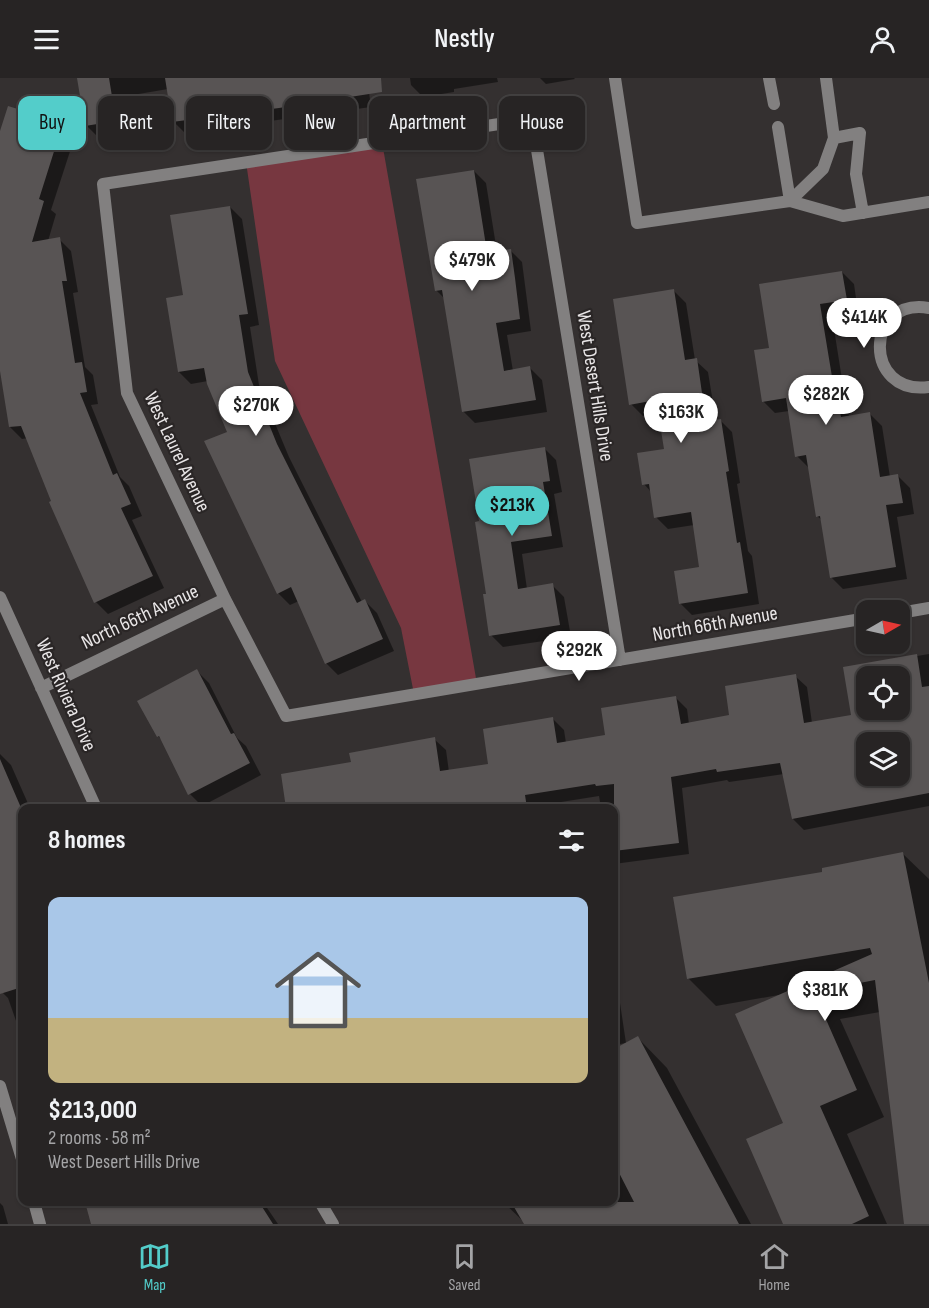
<!DOCTYPE html>
<meta charset="utf-8">
<style>
:root{--surface:#272424;--page:#2f2c2c;--text:#f1f3f6;--muted:#a4a4a6;--line:#434141;--accent:#53cdca}
body{margin:0;font-family:"Sofia Sans Condensed",sans-serif;background:var(--page);color:var(--text);height:100vh;display:flex;flex-direction:column;font-size:22px;white-space:nowrap}
*{box-sizing:border-box;margin:0}
p{font-size:20px;color:var(--muted)}
.icon{flex:none;width:33px;height:33px;fill:none;stroke:currentColor;stroke-width:2;stroke-linecap:round;stroke-linejoin:round}
.map{position:relative;flex:1;overflow:hidden}
.panel{position:absolute;left:18px;top:726px;width:600px;height:402px;display:flex;flex-direction:column;background:var(--surface);border-radius:12px;box-shadow:0 2px 4px #0004,0 0 0 2px var(--line)}
.panel>*{flex:none}
.banner{position:absolute;left:18px;top:18px;width:600px;height:54px;display:flex;gap:12px}
.needle{width:39px;rotate:81deg}
.fabs{position:absolute;left:856px;top:522px;display:grid;gap:12px}
.fabs a{display:grid;place-items:center;width:54px;height:54px;border-radius:12px;background:var(--surface);box-shadow:0 2px 4px #0004,0 0 0 2px var(--line);font-size:30px}
.price{position:absolute;translate:-50% -51px;padding:0 14px;border-radius:21px;background:#fff;color:#222;font-size:20px;line-height:39px;filter:drop-shadow(0 2px 3px #0008)}
.price::after{content:'';position:absolute;left:50%;top:36px;width:18px;height:14px;margin-left:-9px;background:inherit;clip-path:polygon(0 0,100% 0,50% 100%)}
.price.selected{background:var(--accent);color:#111}
ul{padding:0;list-style:none}
li{display:grid;align-content:center;gap:12px;height:318px;padding:0 30px}
li span{display:grid;place-items:center;height:186px;border-radius:12px;color:#555}
li>.icon{margin-inline-start:auto}
span .icon{width:108px;height:108px;fill:#fffc;stroke-width:1}
li b{font-size:26px}
h2{display:flex;justify-content:space-between;align-items:center;height:72px;padding:0 30px;font-size:26px}
.chip{padding:0 21px;border-radius:12px;background:var(--surface);box-shadow:0 2px 4px #0004,0 0 0 2px var(--line);font-size:21px;line-height:54px}
.chip.selected{background:var(--accent);color:#111}
header{display:flex;justify-content:space-between;align-items:center;height:78px;padding:0 30px;background:var(--surface);font-size:27px;font-weight:600}
.menu{display:flex;justify-content:space-around;align-items:center;height:84px;border-top:2px solid var(--line);background:var(--surface);font-size:16px;color:var(--muted)}
.menu a{display:grid;justify-items:center;gap:3px}
.menu .selected{color:var(--accent)}
.map>svg:first-child{display:block}
.green{fill:#773740}
.shadow{fill:#0007;fill-rule:evenodd}
.building{fill:#585454;fill-rule:evenodd}
.lines{fill:none;stroke-linecap:round;stroke-linejoin:round}
.lane{stroke:#828080;stroke-width:12}
.street{stroke:#828080;stroke-width:12}
.labels{text-anchor:middle;dominant-baseline:central;stroke-width:4.5;stroke-linejoin:round;paint-order:stroke}
.street-label{font-size:20px;fill:#e9e6e7;stroke:#2a2626}
</style>
<header><svg class="icon" aria-label="menu" viewBox="0 0 24 24"><path d="M4 6h16M4 12h16M4 18h16"/></svg>Nestly<svg class="icon" aria-label="person" viewBox="0 0 24 24"><circle cx="12" cy="8" r="4"/><path d="M4 21q1-7 8-7t8 7"/></svg></header>
<div class="map">
<svg width="929" height="1146" viewBox="0 0 929 1146">
<rect width="100%" height="100%" fill="#343030"/>
<!-- green -->
<path class="green" d="M382,64L477,606L414,616L401,550L275,283L246,84Z"/>
<!-- shadow -->
<path class="shadow" d="M79,0H367L371,29L185,55L173,43L168,11L121,19L127,55L98,59L86,47Z
M410,0H497L498,4L454,11V14L423,19L411,7Z
M540,0H574L575,1L546,6Z
M63,46L75,58L51,132L56,136L48,163L59,161L71,173L78,214L73,215L85,289L93,297L98,326L91,327L120,399L129,408L142,438L132,442L164,510L108,536L96,524L28,360L22,361L10,349L0,268V59Z
M474,93L486,105L497,174L510,172L522,184L531,253L507,257L513,293L530,290L542,302L547,334L475,345L463,333L445,221L436,212Z
M230,129L242,141L259,247L250,249L259,307L289,379L362,524L365,523L377,535L394,573L338,597L326,585L299,523L290,527L278,515L229,355L208,303L191,306L179,294L184,218Z
M842,194L854,206L858,234L832,238L847,333L850,339L870,336L882,348L890,399L898,398L910,410L914,436L897,439L907,501L843,511L831,499L823,443L817,438L809,390L797,378L789,333L775,335L763,323L771,271Z
M674,213L686,225L695,282L708,294L716,343L720,342L732,354L740,405L737,406L748,473L752,478L759,526L692,537L680,525L701,490L694,447L668,451L656,439L652,415L644,406L665,372L659,335L643,338L631,326Z
M544,370L556,382L562,414L554,416L563,469L522,476L527,511L552,507L564,519L571,559L503,569L491,557L481,444Z
M929,576V728L804,752L793,741L784,696L729,704L727,702L682,710L689,776L614,786V730H601L599,718L536,728V730H288L282,697L353,686L434,661L446,672L449,694L490,687L553,641L564,652L566,665L607,658L676,620L687,631L689,646L731,638L795,598L807,609L812,645L852,639L845,590ZM867,598H900V632H867ZM867,664H900V698H867Z
M197,593L209,605L237,660L246,668L261,697L202,728L190,716L164,664L158,658Z
M0,676L11,687L30,730H22V960L8,920L3,915L0,905Z
M902,775L929,801V1146H905L880,934L840,941L884,1039L847,1056L887,1146H785L784,1046L779,917L716,928L688,900L824,795Z
M614,885L626,965L614,967Z
M638,960L667,990L751,1146H526L503,1124H614V973Z
M87,1124H263L278,1146H92Z
M0,1125L3,1128L8,1146H0Z"/>
<!-- building -->
<path class="building" d="M77,0H109L116,43L85,48Z
M165,0H381L382,14L279,30L172,44Z
M8,28L63,45L39,121L44,123L32,164L60,159L67,203H62L75,285L82,284L87,314L80,315L113,397L117,395L131,426L121,430L153,498L94,525L49,424L51,423L21,348L9,349L0,293V53Z
M474,92L487,174L511,171L515,200L520,241L496,245L504,293L530,288L536,322L462,334L442,212L435,213L416,101Z
M230,128L248,236L239,237L248,294L277,366L357,525L365,521L383,561L325,586L291,509L277,516L204,363L227,354L207,306L204,290L178,294L166,220L183,217L170,137Z
M842,193L847,222L820,226L836,323L838,322L841,339L870,334L880,399L898,396L903,425L886,427L896,489L830,500L820,438L816,439L806,377L795,379L786,320L762,324L754,272L769,270L759,206Z
M674,211L685,282L697,280L706,343L721,341L729,393L726,394L737,465L740,464L748,515L679,526L674,493L699,489L691,434L654,440L649,406L642,407L637,375L664,371L656,322L629,327L613,221Z
M545,369L550,403L543,404L552,458L511,464L518,511L553,505L560,547L489,558L483,516H486L475,444L479,443L469,381Z
M917,576L922,609L929,608V715L792,741L780,685L717,694L716,691L671,699L679,765L614,773V706L596,708L595,706L525,717L527,730H286L281,696L351,684L349,675L435,659L440,693L488,686L483,651L553,639L557,665L605,657L601,630L676,618L681,646L729,637L725,608L796,596L804,645L851,637L843,589ZM867,598H900V632H867ZM867,664H900V698H867Z
M197,591L231,656L234,655L250,685L188,717L159,658L157,659L137,623Z
M0,681L22,732V909L0,916Z
M903,774L929,905V1146H904L875,902L814,914L857,1012L820,1028L869,1138L852,1146H783L746,1061L783,1045L735,936L872,876L870,870L687,901L673,819L822,794V790Z
M638,958L739,1146H524L511,1124H634L614,1085V971Z
M85,1124H259L273,1146H91Z"/>
<g class="lines">
<!-- lane -->
<path class="lane" d="M615,0L637,145L790,123L843,138L929,124
M769,0L774,26
M826,0L834,60L860,55L856,96L863,135
M778,49L790,123
M790,123L823,91L834,60"/>
<!-- street -->
<path class="street" d="M929,230C864,219 863,318 929,309
M0,519L96,730
M900,535L929,530
M620,582L532,41L103,106L127,315L225,521L286,638L867,540
M41,610L225,521
M0,1008L22,1081
M34,1124L40,1146
M320,1124L333,1146"/>
</g>
<g class="labels">
<!-- street labels -->
<g class="street-label">
<text transform="translate(595 308) rotate(81)">West Desert Hills Drive</text>
<text transform="translate(177 374) rotate(65)">West Laurel Avenue</text>
<text transform="translate(140 539) rotate(-25)">North 66th Avenue</text>
<text transform="translate(715 546) rotate(-10)">North 66th Avenue</text>
<text transform="translate(66 617) rotate(66)">West Riviera Drive</text>
</g>
</g>
</svg>
<div class="fabs">
<a><svg class="needle" viewBox="-14 -14 28 28"><path d="M0-13l5 13h-10z" fill="#e53935"/><path d="M0 13l5-13h-10z" fill="#a4a4a6"/></svg></a>
<a><svg class="icon" aria-label="locate" viewBox="0 0 24 24"><circle cx="12" cy="12" r="6"/><path d="M12 2v4M12 18v4M2 12h4M18 12h4"/></svg></a>
<a><svg class="icon" aria-label="layers" viewBox="0 0 24 24"><path d="M12 4l9 5-9 5-9-5zM3 14l9 5 9-5"/></svg></a>
</div>
<b class="price" style="left:472px;top:214px">$479K</b>
<b class="price" style="left:864px;top:271px">$414K</b>
<b class="price" style="left:826px;top:348px">$282K</b>
<b class="price" style="left:256px;top:359px">$270K</b>
<b class="price" style="left:681px;top:366px">$163K</b>
<b class="price selected" style="left:512px;top:459px">$213K</b>
<b class="price" style="left:579px;top:604px">$292K</b>
<b class="price" style="left:825px;top:944px">$381K</b>
<div class="banner">
<a class="chip selected">Buy</a>
<a class="chip">Rent</a>
<a class="chip">Filters</a>
<a class="chip">New</a>
<a class="chip">Apartment</a>
<a class="chip">House</a>
</div>
<section class="panel">
<h2>8 homes<svg class="icon" aria-label="filters" viewBox="0 0 24 24"><path d="M4 7h16M4 17h16"/><circle cx="9" cy="7" r="2"/><circle cx="15" cy="17" r="2"/></svg></h2>
<ul>
<li><span style="background:linear-gradient(#a9c7e8 65%,#c2b280 0)"><svg class="icon" aria-label="home" viewBox="0 0 24 24"><path d="M3 11l9-7 9 7M6 9v11h12V9"/></svg></span><div><b>$213,000</b><p>2 rooms · 58 m²</p><p>West Desert Hills Drive</p></div></li>
</ul>
</section>
</div>
<nav class="menu">
<a class="selected"><svg class="icon" aria-label="map" viewBox="0 0 24 24"><path d="M3 6l6-2 6 2 6-2v14l-6 2-6-2-6 2zM9 4v14M15 6v14"/></svg>Map</a>
<a><svg class="icon" aria-label="saved" viewBox="0 0 24 24"><path d="M7 4h10v16l-5-4-5 4z"/></svg>Saved</a>
<a><svg class="icon" aria-label="home" viewBox="0 0 24 24"><path d="M3 11l9-7 9 7M6 9v11h12V9"/></svg>Home</a>
</nav>
